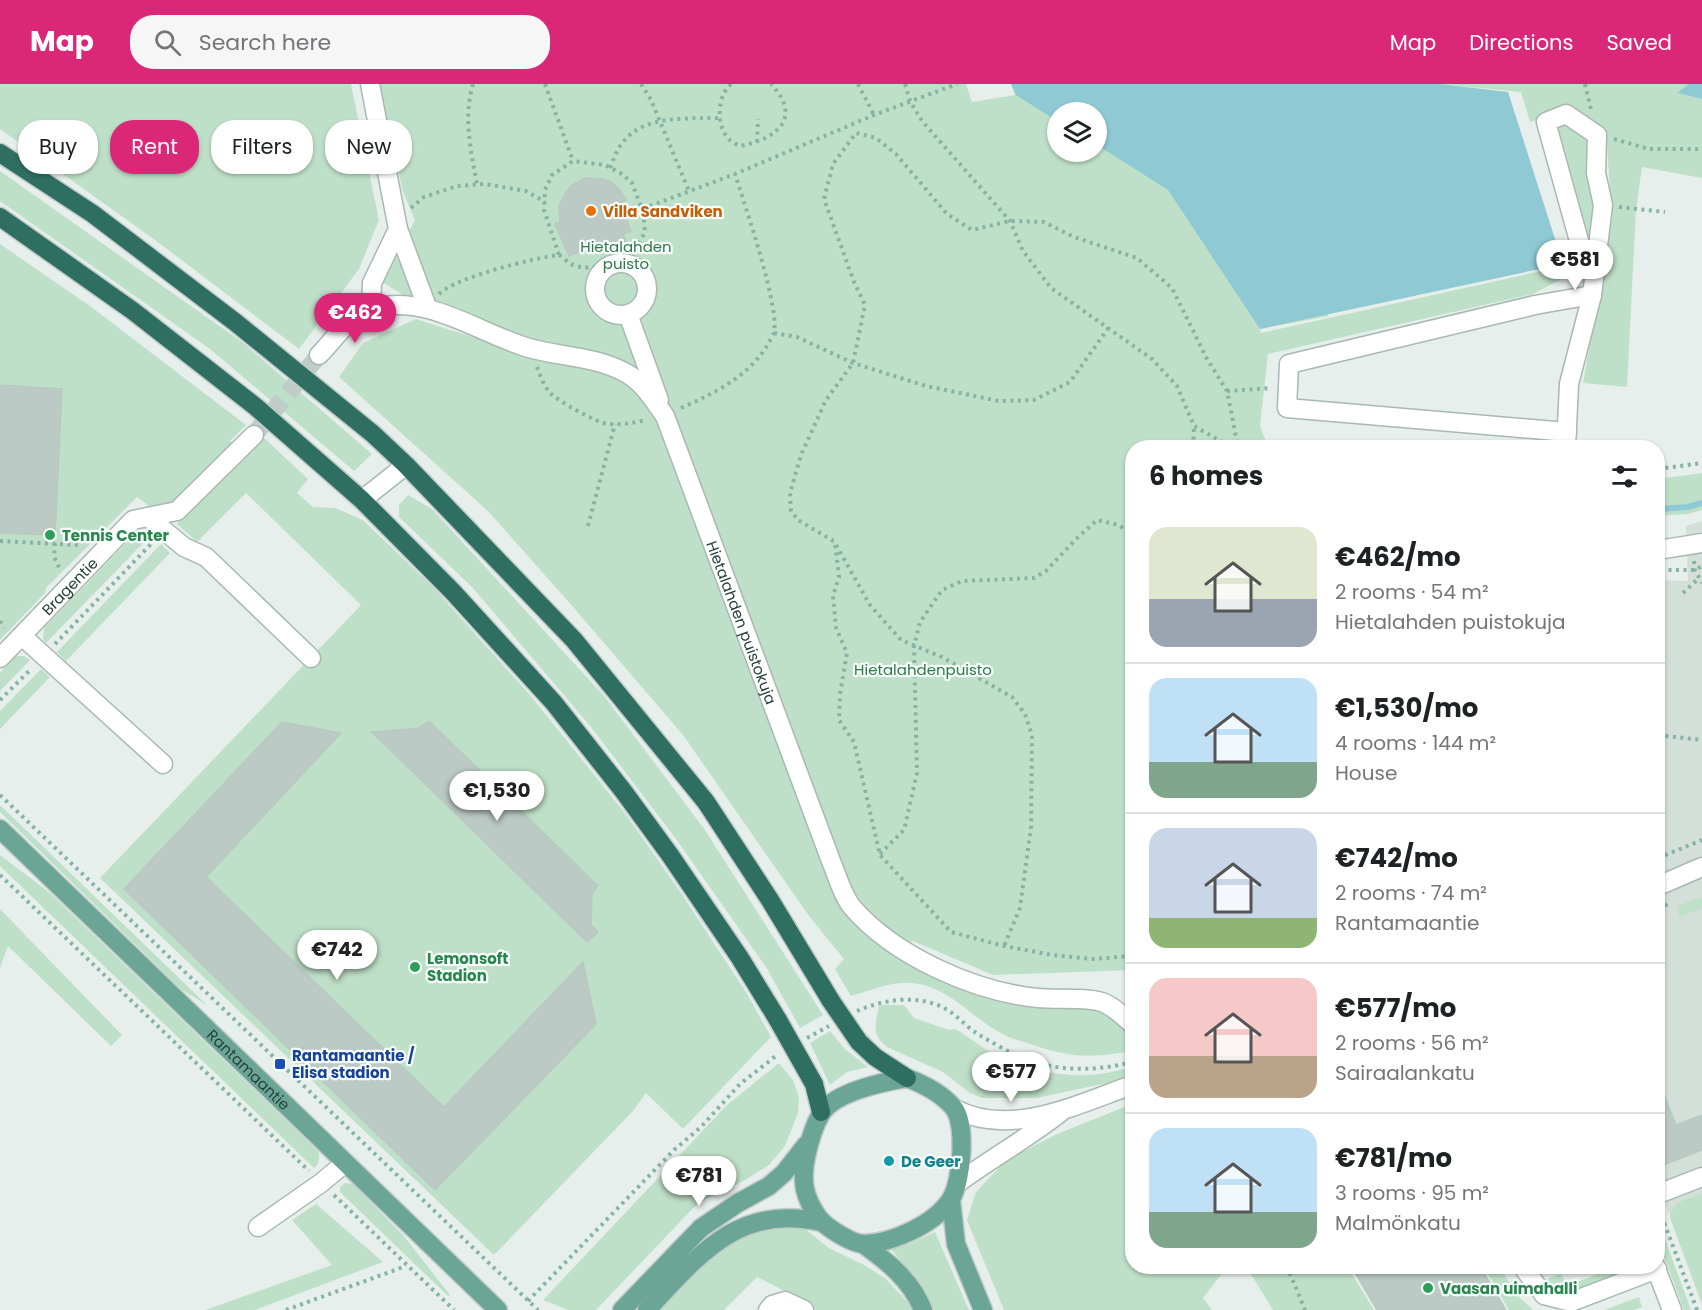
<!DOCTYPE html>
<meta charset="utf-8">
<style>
:root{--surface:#fff;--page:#f6f6f6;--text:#202124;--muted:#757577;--line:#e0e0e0;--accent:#db2777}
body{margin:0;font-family:Poppins,sans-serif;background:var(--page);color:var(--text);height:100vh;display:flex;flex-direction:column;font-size:22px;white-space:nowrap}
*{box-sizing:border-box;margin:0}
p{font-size:20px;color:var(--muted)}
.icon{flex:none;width:33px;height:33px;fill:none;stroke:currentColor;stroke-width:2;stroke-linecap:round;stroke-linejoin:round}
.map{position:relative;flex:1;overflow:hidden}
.details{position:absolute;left:1125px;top:356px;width:540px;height:834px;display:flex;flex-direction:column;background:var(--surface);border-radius:24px;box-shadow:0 2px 4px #0004}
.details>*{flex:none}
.banner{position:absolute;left:18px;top:36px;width:570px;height:54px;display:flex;gap:12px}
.controls{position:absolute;left:1047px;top:18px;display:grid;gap:12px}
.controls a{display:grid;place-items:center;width:60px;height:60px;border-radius:50%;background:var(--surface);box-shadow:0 2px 4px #0004;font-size:30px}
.price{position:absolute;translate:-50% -51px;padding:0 14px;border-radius:21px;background:#fff;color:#222;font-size:20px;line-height:39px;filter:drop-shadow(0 2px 3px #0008)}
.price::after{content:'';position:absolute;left:50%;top:36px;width:18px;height:14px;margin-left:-9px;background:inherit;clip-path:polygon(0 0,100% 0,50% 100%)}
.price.selected{background:var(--accent);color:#fff}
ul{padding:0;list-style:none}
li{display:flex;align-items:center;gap:18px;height:150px;padding:0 24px}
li+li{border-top:2px solid var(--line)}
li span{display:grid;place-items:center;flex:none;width:168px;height:120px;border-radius:18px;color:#555}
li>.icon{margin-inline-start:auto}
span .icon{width:72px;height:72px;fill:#fffc;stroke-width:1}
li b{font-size:26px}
h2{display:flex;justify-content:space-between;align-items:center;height:72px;padding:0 24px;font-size:26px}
.chip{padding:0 21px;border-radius:24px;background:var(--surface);box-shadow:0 2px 4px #0004;font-size:21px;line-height:54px}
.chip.selected{background:var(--accent);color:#fff}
header{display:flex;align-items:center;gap:36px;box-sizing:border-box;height:84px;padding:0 30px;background:var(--accent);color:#fff}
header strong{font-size:28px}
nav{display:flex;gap:33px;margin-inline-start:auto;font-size:21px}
.search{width:420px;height:54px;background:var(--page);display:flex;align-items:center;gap:15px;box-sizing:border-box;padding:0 21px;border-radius:24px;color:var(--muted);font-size:22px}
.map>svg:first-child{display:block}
.built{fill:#d4dfda}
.green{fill:#bfe0c8;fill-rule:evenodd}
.water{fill:#8ec9d4}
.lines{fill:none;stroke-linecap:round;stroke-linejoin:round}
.stream{stroke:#8ec9d4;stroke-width:6}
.building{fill:#bbcac4;stroke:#b8c9c2;stroke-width:1.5}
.minor-tunnel{stroke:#bfccc8;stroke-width:18;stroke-dasharray:18 9;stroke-linecap:butt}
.minor-casing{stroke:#a8b8b2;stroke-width:21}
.major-casing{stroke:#c2cac8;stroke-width:21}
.highway-casing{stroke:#c2cac8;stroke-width:21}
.path{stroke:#86b3a5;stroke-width:4;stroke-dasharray:3 4.5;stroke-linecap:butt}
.minor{stroke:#fff;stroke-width:18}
.major{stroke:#6aa596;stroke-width:18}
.highway{stroke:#2f6f62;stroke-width:18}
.highway-bridge-casing{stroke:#c2cac8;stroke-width:21;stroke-linecap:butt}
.highway-bridge{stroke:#2f6f62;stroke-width:18}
.food-dot{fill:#e8710a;stroke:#f7fbf9;stroke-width:2}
.leisure-dot{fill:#2e9e5b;stroke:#f7fbf9;stroke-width:2}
.transit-dot{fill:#1a4fb4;stroke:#f7fbf9;stroke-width:2}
.culture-dot{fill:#0f9aa8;stroke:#f7fbf9;stroke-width:2}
.labels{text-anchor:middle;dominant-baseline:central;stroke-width:4.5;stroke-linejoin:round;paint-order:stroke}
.food-label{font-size:15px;font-weight:bold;fill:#c56008;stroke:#f7fbf9;text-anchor:start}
.park-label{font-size:15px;fill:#2d7a4b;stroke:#f7fbf9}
.leisure-label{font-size:15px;font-weight:bold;fill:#27864d;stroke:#f7fbf9;text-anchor:start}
.street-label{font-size:15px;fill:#24423a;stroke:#f7fbf9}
.transit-label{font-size:15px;font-weight:bold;fill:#164399;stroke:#f7fbf9;text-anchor:start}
.culture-label{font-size:15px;font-weight:bold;fill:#0d838f;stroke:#f7fbf9;text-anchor:start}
</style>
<header>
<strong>Map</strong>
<div class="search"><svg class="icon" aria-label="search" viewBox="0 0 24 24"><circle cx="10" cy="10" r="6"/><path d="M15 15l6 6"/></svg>Search here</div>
<nav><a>Map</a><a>Directions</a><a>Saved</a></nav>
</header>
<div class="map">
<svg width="1702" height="1226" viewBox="0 0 1702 1226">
<rect width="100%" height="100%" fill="#e6efeb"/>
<!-- built -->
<path class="built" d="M1702,437V1221L1658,1099V496L1688,497L1686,442Z"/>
<!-- green -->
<path class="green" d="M0,0H351L379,136L359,185L299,265L159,159L0,45Z
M379,0H966L972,18L1015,11L1011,0H1117L1329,232L1260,245L1261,249L1564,182L1565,188L1563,194L1533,210L1268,270L1260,342L1268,363H1132V886L993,891L913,857L886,866L958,903L994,915L1034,924L1085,925L1107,928L1119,936L1132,953V967C1091,974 1070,974 1030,960C1021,957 1012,955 1004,951C969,933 944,895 900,899C884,900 866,908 851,912L835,885L844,875L809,832L683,651L574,524L489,428L339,293L363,259L416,235L476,254L459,224L405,212L382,198L415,136L403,108ZM1058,28H1096V68H1058Z
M1440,0H1689L1678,9L1702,15V94L1642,83L1636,126L1627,303L1583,299L1612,134L1606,48L1570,25L1530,38L1521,8Z
M1567,37L1591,55L1598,124L1590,164L1552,41Z
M0,87L242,258L372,370L354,387L210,265L0,117Z
M0,160L90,222L246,341L230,357L246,370L262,352L308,395L297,409L313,423L335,424L363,436L433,503L531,612L624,728L677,803L746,908L771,953L683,1045L646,1009L633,1027L494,1171L100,794L361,521L246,409L197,458L177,440L228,389L167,425L156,427L137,413L46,504L45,509L0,556Z
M1702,389V426L1688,430L1658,432V395Z
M408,411L432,425L605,613L705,746L823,931L800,944L766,883L676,755L591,643L472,503L399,433V421Z
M148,447L152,450L46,559L43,555L44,544L137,448Z
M161,460L170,469L66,577L57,568Z
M16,572H24L30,576L0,607V589Z
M41,585L50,593L0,645V627Z
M0,721L207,921L182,906L0,728Z
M0,771L50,809L318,1067C320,1074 320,1079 314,1084L0,782Z
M1702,813V824L1679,833L1677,822Z
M0,825L122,951L111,962L8,862L0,884Z
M879,921H904L914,934L949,946L956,945C970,954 985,966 1000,973C1041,992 1090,998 1132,982V989L1107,999L1037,1014H982L970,1009L943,988L887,963C870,949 876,940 879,921Z
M830,947L845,965L868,983L847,988L830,1001L810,959Z
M779,979L793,996L799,1013L798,1029L785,1062L769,1081L745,1096L698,1119L596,1226H568L543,1216L727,1021Z
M1132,1020V1182H1228L1203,1214L1212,1226H1004L967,1136L976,1108L1006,1076L1057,1050Z
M345,1099L353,1100L403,1151L450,1211L448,1212L340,1108V1103Z
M1702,1110V1217H1701L1670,1134C1671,1117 1688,1115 1702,1110Z
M316,1120L383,1178L255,1226H205L332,1181L292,1136Z
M790,1141L805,1145L829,1164L864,1181L885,1194L915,1226H816L808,1219L757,1193L724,1226H659L716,1165L751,1148Z
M935,1148L969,1226H932L921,1202L891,1165L909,1160Z
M1658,1151L1665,1155L1691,1226H1684L1658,1157Z
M1246,1182H1347L1374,1226H1273Z
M1483,1182H1499L1518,1212L1533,1226H1509Z
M1617,1182H1629L1627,1189L1569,1211L1548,1205L1546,1198L1549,1194L1561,1190L1568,1202Z
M1639,1213L1642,1223L1634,1226H1604Z"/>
<!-- water -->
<path class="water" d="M1011,0H1440L1508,8L1563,180L1260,245L1168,106L1097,61L1096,28H1058L1057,37L1016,11Z
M1689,0H1702V15L1677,9Z"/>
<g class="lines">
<!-- stream -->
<path class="stream" d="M1658,425L1688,423L1702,419"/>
</g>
<!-- building -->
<path class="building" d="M585,94L603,95L611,98L620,106L626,116L620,119L631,147L623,150L626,157L602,166L600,159L569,172L555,140L560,138L559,122L565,110L572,101Z
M0,301L62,305L55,451L0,449Z
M429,637L598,802L592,810L591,841L598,848L587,858L372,648L419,644Z
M282,638L341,649L206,793L444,1023L583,878L596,940L435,1106L124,805Z
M1658,995L1676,1041L1702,1031V1066L1658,1083Z
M1351,1182H1480L1506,1226H1377Z"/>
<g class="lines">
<!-- minor-tunnel -->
<path class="minor-tunnel" d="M254,351L319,271"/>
<!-- minor casing -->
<g class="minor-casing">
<g id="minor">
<path d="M370,0L398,145L372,199L371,224"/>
<path d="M398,145L427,223"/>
<circle cx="621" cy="205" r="26"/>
<path d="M628,230L659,316"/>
<path id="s1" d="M319,271C334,256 351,229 373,224C429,210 478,249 529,264C561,273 595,272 626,289C643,298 654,317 665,332L831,777C837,791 842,811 852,823C894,872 975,908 1038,914C1058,916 1079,913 1098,917C1110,919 1123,932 1132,940"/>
<path d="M1567,348L1287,324L1289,280L1535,221L1592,211"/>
<path d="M1566,363L1569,300L1592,211L1603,121L1596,89L1597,51L1566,30L1546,38L1581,164L1595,181"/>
<path d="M362,416L406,381"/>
<path d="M148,433L184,463L206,473L311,574"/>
<path d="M1658,466L1702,459"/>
<path d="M22,552L163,680"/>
<path id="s2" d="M0,574L133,436L177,427L254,351"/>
<path d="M1658,802L1702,783"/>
<path d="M955,1025C1011,1054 1078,1020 1132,1001"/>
<path d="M958,1099C992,1074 1028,1054 1061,1028"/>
<path d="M1658,1110L1702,1093"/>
<path d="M258,1143L321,1099L345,1079"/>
<path d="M1522,1182L1544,1211L1571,1218L1657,1185"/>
<path d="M1655,1182L1672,1226"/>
<path d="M768,1226L772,1221L785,1217L804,1226"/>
</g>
</g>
<!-- major casing -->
<g class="major-casing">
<g id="major">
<path id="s3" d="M0,745L498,1226"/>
<path d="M907,994C923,1000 941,1009 953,1023C967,1039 962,1097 951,1115C935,1140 893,1159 864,1160C852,1160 825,1143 818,1133C804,1113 801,1097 806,1073C809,1059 813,1043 821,1030C834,1008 883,998 907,994Z"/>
<path d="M951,1116L956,1160L983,1226"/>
<path d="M863,1160C888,1178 911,1196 923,1226"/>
<path d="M622,1226L701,1144L738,1119L769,1102L784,1089L806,1061"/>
<path d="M647,1226C698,1172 738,1119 821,1138"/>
</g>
</g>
<!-- highway casing -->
<g class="highway-casing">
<path id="highway" d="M0,69L93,130L235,238L373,350L406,381L574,556L706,718L770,816L831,917
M0,133L133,227L256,323L362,416L453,508L554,619L624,708L670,771L740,874L778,936
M859,958L875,973L907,994
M814,1000L821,1028"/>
</g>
<!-- path -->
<path class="path" d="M473,0C463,35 471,66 477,101
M545,0L573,77
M641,0L651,16L689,107
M731,0C717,12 716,41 728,54C731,58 736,60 740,62C777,55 803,34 771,0
M858,0L874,31
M905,0L910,17L922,37L1010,137L1023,167L1051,204L1152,275L1177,302L1194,342L1231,363
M1585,0L1591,25
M1614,55L1649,65H1702
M757,58L758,35
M610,84C614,75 617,65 623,58C645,30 689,35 721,34
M1619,123L1665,128
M411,124L424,113L457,102L484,100L526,107L545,118
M559,171C563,173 567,178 571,180C593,191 637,174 644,149C646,143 643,132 642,125
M439,210C456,193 534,174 559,171L544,126L545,106L552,91L573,77L605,81L622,90L632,99L642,125L735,90L874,31L957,0
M774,249L797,253L853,279L926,302L999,317L1034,316L1070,298L1109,243
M537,283C540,292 544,302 550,309C558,317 597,339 608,340C621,341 633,339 646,336
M1227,307L1272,304
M681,324C719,307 754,290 773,251C783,231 743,116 735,90
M1193,363L1194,342
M1658,385L1702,379
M588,442L615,340
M0,457L79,461
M55,459L54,473L61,487
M836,461L870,521L901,556L942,573L1012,613L1025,630L1032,651L1031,743L1020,824L1004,862
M1694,477L1695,486L1702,499
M1661,486H1695L1702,482
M1683,509L1698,495
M0,537L4,544
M55,560L152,459
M0,616L31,585
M1658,651L1702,656
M0,711L538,1226
M880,770L904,746L917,689L914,562L920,538L942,506L962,497L1034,494L1046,487L1075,456L1097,436L1119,441L1132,452
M1658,774L1702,756
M0,791L309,1087
M1658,825L1670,819
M1132,872L1092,875L1052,871L1004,862L951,848L880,771L854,658L839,636L840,610L847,569L836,544L833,512L839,493L835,458L798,436L791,427L790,409L801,371L826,316L853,279L865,221L854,198L824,115L833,80L856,49L876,54L896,70L947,130L972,146L1010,137L1044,138L1074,153L1137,174L1172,204L1206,273L1227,307L1238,363
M857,927C883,916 914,910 942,923C954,928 964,941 975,948C987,956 1002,964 1015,971C1053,988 1093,988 1132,978
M807,954L829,942
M334,1111L454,1226
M1659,1125L1697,1226
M1287,1182L1305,1226
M528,1217L674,1066L701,1043L740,1000L777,971
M286,1226L406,1182"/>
<!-- minor -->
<use href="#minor" class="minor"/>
<!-- major -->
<use href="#major" class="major"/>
<!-- highway -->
<use href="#highway" class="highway"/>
<!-- highway-bridge casing -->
<g class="highway-bridge-casing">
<path id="highway-bridge" d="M831,917L859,958
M778,936L814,1000"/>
</g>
<!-- highway-bridge -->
<use href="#highway-bridge" class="highway-bridge"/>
</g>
<!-- markers -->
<circle class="food-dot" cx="591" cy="127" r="6"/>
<g class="leisure-dot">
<circle cx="50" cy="451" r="6"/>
<circle cx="415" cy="883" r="6"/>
<circle cx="1428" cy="1204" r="6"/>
</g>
<rect class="transit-dot" x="274" y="974" width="12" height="12" rx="3"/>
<circle class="culture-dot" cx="889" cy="1077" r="6"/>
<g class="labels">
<!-- food labels -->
<g class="food-label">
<text x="603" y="127">Villa Sandviken</text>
</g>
<!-- park labels -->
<g class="park-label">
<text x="626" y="162">Hietalahden<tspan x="626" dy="17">puisto</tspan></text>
<text x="923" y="585">Hietalahdenpuisto</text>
</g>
<!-- leisure labels -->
<g class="leisure-label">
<text x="62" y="451">Tennis Center</text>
<text x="427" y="874">Lemonsoft<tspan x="427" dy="17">Stadion</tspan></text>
<text x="1440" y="1204">Vaasan uimahalli</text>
</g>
<!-- street labels -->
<g class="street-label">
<text stroke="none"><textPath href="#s2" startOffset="100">Bragentie</textPath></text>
<text stroke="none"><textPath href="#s1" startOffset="616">Hietalahden puistokuja</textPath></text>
<text stroke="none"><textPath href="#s3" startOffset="346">Rantamaantie</textPath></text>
</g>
<!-- transit labels -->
<g class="transit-label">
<text x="292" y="971">Rantamaantie /<tspan x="292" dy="17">Elisa stadion</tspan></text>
</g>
<!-- culture labels -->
<g class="culture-label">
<text x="901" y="1077">De Geer</text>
</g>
</g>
</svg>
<div class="controls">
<a><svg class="icon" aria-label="layers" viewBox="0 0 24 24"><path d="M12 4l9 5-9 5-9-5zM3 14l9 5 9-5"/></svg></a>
</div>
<b class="price" style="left:1575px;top:207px">€581</b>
<b class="price selected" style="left:355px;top:260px">€462</b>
<b class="price" style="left:497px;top:738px">€1,530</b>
<b class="price" style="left:337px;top:897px">€742</b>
<b class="price" style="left:1011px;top:1019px">€577</b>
<b class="price" style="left:699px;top:1123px">€781</b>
<div class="banner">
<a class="chip">Buy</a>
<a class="chip selected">Rent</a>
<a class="chip">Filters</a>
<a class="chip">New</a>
</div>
<section class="details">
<h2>6 homes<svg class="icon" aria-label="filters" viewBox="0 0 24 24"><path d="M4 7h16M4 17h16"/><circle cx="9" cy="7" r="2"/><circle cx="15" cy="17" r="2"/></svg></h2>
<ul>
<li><span style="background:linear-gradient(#dfe7d0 60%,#9aa5b1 0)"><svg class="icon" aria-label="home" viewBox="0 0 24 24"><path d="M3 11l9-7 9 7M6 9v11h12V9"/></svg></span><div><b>€462/mo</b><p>2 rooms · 54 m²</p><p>Hietalahden puistokuja</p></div></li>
<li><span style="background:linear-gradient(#bfe0f5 70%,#7fa58c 0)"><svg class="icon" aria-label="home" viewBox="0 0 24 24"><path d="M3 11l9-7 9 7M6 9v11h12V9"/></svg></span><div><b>€1,530/mo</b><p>4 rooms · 144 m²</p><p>House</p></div></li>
<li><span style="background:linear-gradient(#c9d6e8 75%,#8fb573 0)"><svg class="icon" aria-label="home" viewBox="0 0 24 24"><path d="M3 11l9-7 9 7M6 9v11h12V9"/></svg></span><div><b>€742/mo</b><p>2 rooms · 74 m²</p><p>Rantamaantie</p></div></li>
<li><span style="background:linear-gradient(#f6c9c9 65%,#b9a48a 0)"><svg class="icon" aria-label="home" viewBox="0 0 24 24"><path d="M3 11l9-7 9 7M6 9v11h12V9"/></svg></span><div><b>€577/mo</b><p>2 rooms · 56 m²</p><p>Sairaalankatu</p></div></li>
<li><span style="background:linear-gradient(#bfe0f5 70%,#7fa58c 0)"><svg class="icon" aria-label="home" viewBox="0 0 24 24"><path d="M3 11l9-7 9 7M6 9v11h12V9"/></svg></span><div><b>€781/mo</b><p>3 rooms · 95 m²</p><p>Malmönkatu</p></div></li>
</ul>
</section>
</div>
